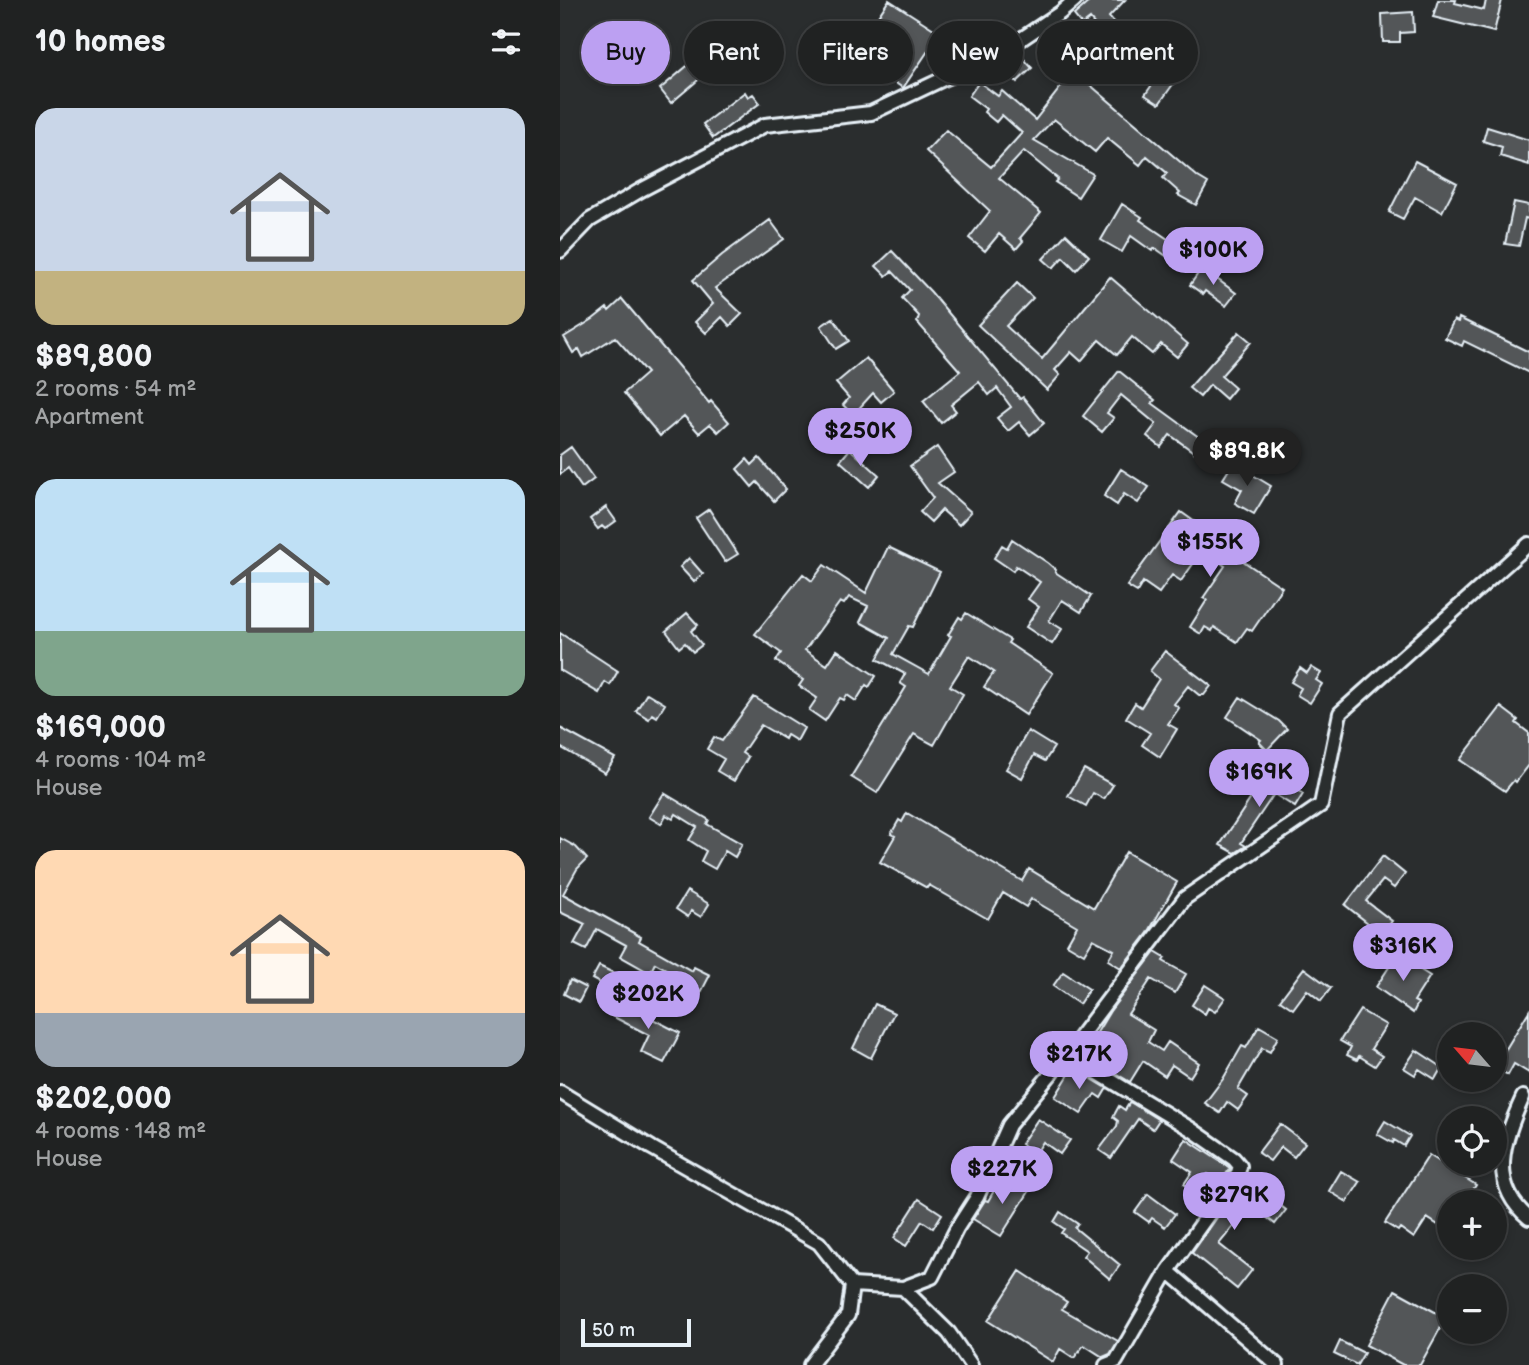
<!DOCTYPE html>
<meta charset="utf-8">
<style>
:root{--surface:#202222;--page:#282a2a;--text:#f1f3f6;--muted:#a2a4a5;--line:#3d3f40;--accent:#bca0f2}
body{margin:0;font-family:"Balsamiq Sans",sans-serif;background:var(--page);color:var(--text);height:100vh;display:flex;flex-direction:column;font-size:26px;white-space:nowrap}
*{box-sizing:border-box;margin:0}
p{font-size:23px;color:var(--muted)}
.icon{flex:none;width:38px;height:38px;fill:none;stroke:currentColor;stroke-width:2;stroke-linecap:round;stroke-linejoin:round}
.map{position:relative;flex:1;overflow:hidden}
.details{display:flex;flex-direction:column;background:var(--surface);width:560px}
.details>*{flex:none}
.banner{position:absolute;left:21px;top:21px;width:665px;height:63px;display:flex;gap:14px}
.needle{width:46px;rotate:298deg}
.buttons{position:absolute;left:877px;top:1022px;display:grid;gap:14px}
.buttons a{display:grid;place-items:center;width:70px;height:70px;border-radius:50%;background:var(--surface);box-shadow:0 4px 10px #0003,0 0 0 2px var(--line);font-size:35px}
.scale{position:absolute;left:21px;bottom:18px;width:110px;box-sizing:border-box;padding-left:7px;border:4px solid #e8f1f8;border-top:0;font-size:19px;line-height:24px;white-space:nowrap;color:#e8f1f8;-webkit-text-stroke:5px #2a2d2e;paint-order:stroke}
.price{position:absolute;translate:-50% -60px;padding:0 16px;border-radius:24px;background:var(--accent);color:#111;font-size:23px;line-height:46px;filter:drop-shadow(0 2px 4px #0008)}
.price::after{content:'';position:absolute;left:50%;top:42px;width:21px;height:16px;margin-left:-10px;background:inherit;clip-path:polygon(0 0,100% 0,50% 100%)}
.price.selected{background:#222;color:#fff}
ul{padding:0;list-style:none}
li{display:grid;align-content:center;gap:14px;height:371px;padding:0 35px}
li span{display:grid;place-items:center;height:217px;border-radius:21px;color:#555}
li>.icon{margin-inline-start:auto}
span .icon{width:126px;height:126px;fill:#fffc;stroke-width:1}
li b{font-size:30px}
h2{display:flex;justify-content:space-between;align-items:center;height:84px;padding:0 35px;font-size:30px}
.pill{padding:0 24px;border-radius:32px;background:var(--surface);box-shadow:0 4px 10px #0003,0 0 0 2px var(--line);font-size:24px;line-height:63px}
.pill.selected{background:var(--accent);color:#111}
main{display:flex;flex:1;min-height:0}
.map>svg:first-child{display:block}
.building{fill:#535759;stroke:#e8f1f8;stroke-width:2;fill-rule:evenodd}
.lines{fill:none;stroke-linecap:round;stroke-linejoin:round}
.street-casing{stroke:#e8f1f8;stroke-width:18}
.street{stroke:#2a2d2e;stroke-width:12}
</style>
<main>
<section class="details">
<h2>10 homes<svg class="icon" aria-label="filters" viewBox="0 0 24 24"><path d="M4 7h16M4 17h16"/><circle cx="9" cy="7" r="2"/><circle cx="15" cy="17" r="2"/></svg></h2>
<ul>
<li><span style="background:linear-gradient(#c9d6e8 75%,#c2b280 0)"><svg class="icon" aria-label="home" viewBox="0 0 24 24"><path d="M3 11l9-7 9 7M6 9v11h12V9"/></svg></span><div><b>$89,800</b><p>2 rooms · 54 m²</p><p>Apartment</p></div></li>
<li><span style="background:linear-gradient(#bfe0f5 70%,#7fa58c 0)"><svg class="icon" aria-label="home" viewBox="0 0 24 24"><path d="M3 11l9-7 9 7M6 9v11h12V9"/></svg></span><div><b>$169,000</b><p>4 rooms · 104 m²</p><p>House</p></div></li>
<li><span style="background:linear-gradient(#ffd9b3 75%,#9aa5b1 0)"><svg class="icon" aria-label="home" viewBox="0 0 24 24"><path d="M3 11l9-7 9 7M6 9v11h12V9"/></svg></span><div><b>$202,000</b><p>4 rooms · 148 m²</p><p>House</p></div></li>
</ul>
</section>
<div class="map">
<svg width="969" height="1365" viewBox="0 0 969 1365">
<rect width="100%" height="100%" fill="#2a2d2e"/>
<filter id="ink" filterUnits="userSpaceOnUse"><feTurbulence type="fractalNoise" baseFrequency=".0143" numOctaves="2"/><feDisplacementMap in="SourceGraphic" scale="14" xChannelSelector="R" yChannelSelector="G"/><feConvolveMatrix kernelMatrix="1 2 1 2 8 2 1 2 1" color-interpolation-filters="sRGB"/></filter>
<g filter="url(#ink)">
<!-- building -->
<path class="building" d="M329,0L380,33L343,88L293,54ZM332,24L350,37L337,55L319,43Z
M531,0H565L549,17L554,23L543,35L530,19L522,25L514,15Z
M878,0H896L895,3L924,10L926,0H942L934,32L873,17Z
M853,12L854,32L840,33V42H823L822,14Z
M579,29L595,41L588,50L621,73L599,104L585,95L596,79L561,54Z
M152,45L164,58L111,103L100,89Z
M463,58L472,68L457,82L448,72Z
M515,69L530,80L528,83L638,177L648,183L636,205L618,195L620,193L603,178L607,173L587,156L580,165L547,138L535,152L494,119L474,140L533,174L518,197L495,182L498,179L464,151L439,178L481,213L460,238L463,241L456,249L439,234L425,251L409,238L430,211L366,151L386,130L431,167L462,133L442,115L436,122L424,112L426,109L409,96L419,82L438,96L442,91L475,120Z
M185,92L188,97L193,94L200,103L153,138L143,124Z
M927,127L969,140V165L940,156L942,147L923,141Z
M855,161L897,183L882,212L855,197L843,219L829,212Z
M954,202L969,205V219L965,218L959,246L945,244Z
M562,204L582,217L580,220L621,248L612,260L595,248L592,251L571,236L562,252L541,240Z
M210,220L224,239L155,288L182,314L170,326L162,317L146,333L135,322L153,304L133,280L162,255Z
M506,234L529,256L516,270L503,257L493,268L483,259Z
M332,251L371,292L460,399L463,397L484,423L470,435L459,422L448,431L437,418L451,407L437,388L429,395L419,382L391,405L396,411L381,423L363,401L400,371L357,322L359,316L342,298L350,290L332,271L326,276L316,266Z
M642,268L676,293L666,306L645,291L643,294L630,285Z
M550,277L628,344L617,357L601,344L592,354L572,337L557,355L539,340L521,361L511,352L495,370L500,375L487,390L418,325L457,283L473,298L446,326L482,359Z
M62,299L149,403L151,401L169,422L158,432L150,424L139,433L124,416L100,436L64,393L87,373L55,337L23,357L19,349L13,353L4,337L33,319L47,308L49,311Z
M273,318L289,341L276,349L261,326Z
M899,318L969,352V373L904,341L902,346L885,338L894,320L898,322Z
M679,332L691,342L661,376L675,388L666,399L650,385L640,397L629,388Z
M306,358L334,391L321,402L313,393L293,415L283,405L289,398L276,383Z
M559,371L595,400L592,403L647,443L638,455L610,435L601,447L587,436L596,424L561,395L547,413L554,418L542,432L523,416Z
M11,447L34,479L22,488L8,468L0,474V455Z
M377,447L394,472L378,483L411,512L399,525L382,510L371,522L360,512L373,498L350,466Z
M290,449L319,475L309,487L280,461Z
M199,458L226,489L214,501L197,482L192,487L177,469L187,459L192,465Z
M673,463L711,486L694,514L675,503L682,490L663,479Z
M561,469L589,487L578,503L564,494L557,505L544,496Z
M46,507L56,521L45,529L42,526L38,529L30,519Z
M149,509L178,554L165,562L136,518Z
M621,512L659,539L656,543L722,587L692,631L687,628L677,642L654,627L652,631L645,627L641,634L630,627L647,600L643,598L665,566L643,550L621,581L612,575L599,593L583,582L577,592L567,586Z
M452,539L488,563L496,570L495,572L531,596L521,612L502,600L489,621L502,629L492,644L466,627L479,607L468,599L480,582L456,566L453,571L434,558L442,545L447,548Z
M328,547L380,572L353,627L349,626L333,654L369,674L391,636L388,635L399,617L402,619L406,613L450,640L448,643L493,673L466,715L424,687L434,672L409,656L390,686L403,694L374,745L354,734L317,793L291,777L346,687L340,683L345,674L317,659L329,638L300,622L308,606L289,597L284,604L280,602L245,650L267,665L277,650L316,676L309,687L306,685L296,701L287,695L284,700L280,698L265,721L249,710L257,698L239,686L243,680L216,661L221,653L195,634L243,574L252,581L264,565L306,593Z
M129,558L143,574L134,582L120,567Z
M127,613L138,625L131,631L142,645L133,652L125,643L119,648L106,631Z
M0,633L58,671L50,685L45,682L39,693L0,670Z
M605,651L651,686L644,695H639L628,686L614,704L619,708L608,724L617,729L600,757L582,745L590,733L566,718L575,703L581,707L599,679L590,671Z
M751,667L761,673L756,680L762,684L750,703L737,695L741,688L731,682L740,668L747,673Z
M87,693L105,704L97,717L92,714L89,719L76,711Z
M194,697L244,728L237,741L227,735L225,739L201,725L182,753L188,757L174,781L157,771L164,759L147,749L154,737L162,741Z
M680,697L719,721L727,729L707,750L699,742L701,740L667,717Z
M941,707L958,720L956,723L969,733V765L956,782L954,780L945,791L900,760Z
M0,728L55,758L45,773L0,747Z
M468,731L494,747L485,761L474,755L462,778L446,769Z
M524,769L553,785L544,799L533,793L526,806L508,796Z
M709,771L743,794L735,807L714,794L681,843L686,846L675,853L660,845Z
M104,793L149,820L147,824L182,844L175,857L165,851L155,869L141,861L146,851L129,840L137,827L116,814L113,819L106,815L101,824L89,817Z
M347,813L462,881L469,869L534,908L566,852L617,882L588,933L561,968L548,960L554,950L533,939L524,954L507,944L517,926L471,899L466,907L443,893L428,919L369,885L367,888L320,862L335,836L331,834L339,820L342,822Z
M0,838L16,847L27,859L17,869L3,894L81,937L79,941L132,971L134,967L150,975L136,1002L120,994L127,981L95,963L90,973L60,956L66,945L37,929L26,950L14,944L25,924L0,912Z
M823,856L845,874L834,888L823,880L806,901L832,921L822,934L785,905Z
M127,891L149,904L141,917L131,911L128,917L116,909Z
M595,952L605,958L603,961L626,974L615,993L591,979L568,1014L594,1030L588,1042L602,1051L608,1042L639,1063L630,1077L612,1065L605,1076L583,1061L570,1082L524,1054L550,1011Z
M837,955L870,976L854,1001L858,1003L853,1013L816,987Z
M39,966L60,976L52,990L32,979Z
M744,968L771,988L761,1001L747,990L733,1009L720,1000Z
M503,972L529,989L519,1004L493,986Z
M10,980L26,988L19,1002L4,994Z
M645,985L665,998L655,1012L648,1008L645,1014L632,1005Z
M56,1000L120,1033L104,1063L81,1052L89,1035L48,1014Z
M315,1004L334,1013L311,1058L293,1048Z
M800,1010L826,1025L811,1049L822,1056L815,1066L799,1056L797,1060L787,1055L791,1047L780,1041Z
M969,1011V1073L954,1064L948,1075L935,1067Z
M699,1026L718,1037L710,1052L702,1048L678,1089L688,1096L678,1110L667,1102L660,1113L645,1103L663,1079L682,1046L686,1048Z
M856,1050L882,1067L875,1079L859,1069L855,1075L844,1068Z
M513,1068L547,1088L541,1098L535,1094L521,1114L495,1097Z
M570,1102L599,1120L593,1129L578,1119L551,1158L539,1150L557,1126L558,1121L553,1117L559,1106L565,1110Z
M478,1119L510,1140L500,1154L483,1142L476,1153L461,1144Z
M825,1121L850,1136L844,1146L834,1140L833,1143L817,1134Z
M720,1124L745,1143L734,1157L721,1147L710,1161L698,1153Z
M626,1139L670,1168L661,1182L648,1174L635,1192L624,1184L632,1172L613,1159Z
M869,1155L916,1185L905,1202H889V1232L867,1218L854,1238L840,1228L838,1231L825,1223Z
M781,1171L800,1182L787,1202L769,1191Z
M443,1175L470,1190L441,1236L413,1219L425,1200L428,1201Z
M685,1178L726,1210L715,1224L691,1205L659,1244L692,1270L677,1289L632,1253Z
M588,1194L615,1214L605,1227L592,1218L589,1222L575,1212Z
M359,1199L382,1214L373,1228L362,1221L346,1246L334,1238Z
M500,1212L518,1224L515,1228L560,1265L550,1279L523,1256L527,1251L501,1233L504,1229L494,1222Z
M460,1271L507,1302L502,1309L558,1341L550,1354L543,1357L524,1345L514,1358L500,1349L493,1362L428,1321Z
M835,1290L886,1318L860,1365H843L806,1345Z
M780,1341L804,1353L797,1365L774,1354Z"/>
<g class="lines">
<!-- street casing -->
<g class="street-casing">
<path id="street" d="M0,251L30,220L81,190L205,125L311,113L383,79L430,60L500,13L515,0
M507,1054L631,1129L674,1159L680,1166L678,1173L608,1271L556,1361L546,1365
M0,1092L92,1148L259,1243L292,1285L288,1315L250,1365
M963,1097C944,1138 927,1184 969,1218
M608,1271L717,1365
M292,1285L343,1288L389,1333L411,1365
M343,1288L372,1277L397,1228L417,1197L449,1125L507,1054L625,898L761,805L780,713L969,544"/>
</g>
<!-- street -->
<use href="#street" class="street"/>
</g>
</g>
</svg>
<div class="buttons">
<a><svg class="needle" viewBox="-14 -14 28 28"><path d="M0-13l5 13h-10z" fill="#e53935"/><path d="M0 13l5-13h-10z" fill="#a2a4a5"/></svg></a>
<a><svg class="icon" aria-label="locate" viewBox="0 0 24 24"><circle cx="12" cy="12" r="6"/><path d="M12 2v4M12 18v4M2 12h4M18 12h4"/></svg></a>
<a>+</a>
<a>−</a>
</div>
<div class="scale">50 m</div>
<b class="price" style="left:653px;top:287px">$100K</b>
<b class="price" style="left:300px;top:468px">$250K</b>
<b class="price selected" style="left:687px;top:488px">$89.8K</b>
<b class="price" style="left:650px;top:579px">$155K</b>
<b class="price" style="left:699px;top:809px">$169K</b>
<b class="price" style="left:843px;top:983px">$316K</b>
<b class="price" style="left:88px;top:1031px">$202K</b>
<b class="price" style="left:519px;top:1091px">$217K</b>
<b class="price" style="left:442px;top:1206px">$227K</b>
<b class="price" style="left:674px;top:1232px">$279K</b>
<div class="banner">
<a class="pill selected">Buy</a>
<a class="pill">Rent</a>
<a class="pill">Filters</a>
<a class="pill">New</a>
<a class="pill">Apartment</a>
</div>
</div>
</main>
